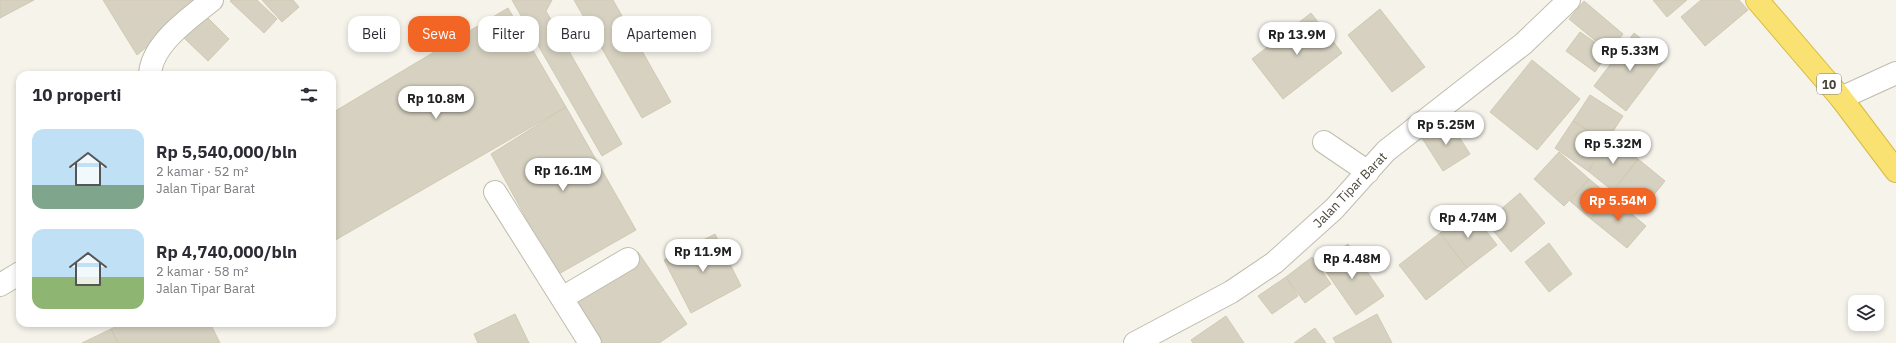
<!DOCTYPE html>
<html lang="id">
<meta charset="utf-8">
<style>
:root{--surface:#fff;--page:#f2f2f3;--text:#2b2b33;--muted:#7c7c81;--accent:#f26524}
body{margin:0;font-family:"IBM Plex Sans",sans-serif;background:var(--page);color:var(--text);height:100vh;display:flex;flex-direction:column;font-size:15px;white-space:nowrap}
*{box-sizing:border-box;margin:0}
p{font-size:13px;color:var(--muted)}
.icon{flex:none;width:22px;height:22px;fill:none;stroke:currentColor;stroke-width:2;stroke-linecap:round;stroke-linejoin:round}
.map{position:relative;flex:1;overflow:hidden}
.panel{position:absolute;left:16px;top:71px;width:320px;height:256px;display:flex;flex-direction:column;background:var(--surface);border-radius:12px;box-shadow:0 2px 6px #0003}
.panel>*{flex:none}
.banner{position:absolute;left:348px;top:16px;width:380px;height:36px;display:flex;gap:8px}
.tools{position:absolute;left:1848px;top:295px;display:grid;gap:8px}
.tools a{display:grid;place-items:center;width:36px;height:36px;border-radius:8px;background:var(--surface);box-shadow:0 2px 6px #0003;font-size:20px}
.price{position:absolute;translate:-50% -34px;padding:0 9px;border-radius:14px;background:#fff;color:#222;font-size:13px;line-height:26px;filter:drop-shadow(0 1px 2px #0008)}
.price::after{content:'';position:absolute;left:50%;top:24px;width:12px;height:9px;margin-left:-6px;background:inherit;clip-path:polygon(0 0,100% 0,50% 100%)}
.price.active{background:var(--accent);color:#fff}
ul{padding:0;list-style:none}
li{display:flex;align-items:center;gap:12px;height:100px;padding:0 16px}
li span{display:grid;place-items:center;flex:none;width:112px;height:80px;border-radius:12px;color:#555}
li>.icon{margin-inline-start:auto}
span .icon{width:48px;height:48px;fill:#fffc;stroke-width:1}
li b{font-size:17px}
h2{display:flex;justify-content:space-between;align-items:center;height:48px;padding:0 16px;font-size:17px}
.pill{padding:0 14px;border-radius:12px;background:var(--surface);box-shadow:0 2px 6px #0003;font-size:14px;line-height:36px}
.pill.active{background:var(--accent);color:#fff}
.map>svg:first-child{display:block}
.building{fill:#d6d1c0;stroke:#d0cab3}
.lines{fill:none;stroke-linecap:round;stroke-linejoin:round}
.minor-casing{stroke:#c0bdad;stroke-width:24}
.highway-casing{stroke:#d8ba41;stroke-width:24}
.minor{stroke:#fff;stroke-width:22}
.highway{stroke:#f9e271;stroke-width:22}
.labels{text-anchor:middle;dominant-baseline:central;stroke-width:3.5;stroke-linejoin:round;paint-order:stroke}
.shield{fill:#fff;stroke:#7f7d74;stroke-width:1}
.shield-label{font-size:12px;font-weight:bold;fill:#484538}
.street-label{font-size:13px;fill:#484538;stroke:#fff}
</style>
<div class="map">
<svg width="1896" height="343" viewBox="0 0 1896 343">
<rect width="100%" height="100%" fill="#f5f3ea"/>
<!-- building -->
<path class="building" d="M0,0H34L0,18Z
M103,0H203L137,55Z
M231,0H257L277,19L264,33L230,1Z
M262,0H293L299,7L282,22Z
M512,0H552L546,11L622,144L602,156Z
M574,0H613L671,102L642,118Z
M1653,0H1687L1667,17Z
M1701,0H1739L1748,10L1705,46L1681,17Z
M1584,1L1623,34L1609,52L1569,19Z
M508,8L566,107L332,242V113Z
M1380,9L1425,67L1392,92L1348,35Z
M1311,13L1342,53L1283,99L1252,59Z
M205,15L229,39L208,61L183,37Z
M1580,32L1609,52L1595,72L1566,51Z
M1634,33L1666,58L1626,111L1594,86Z
M1532,60L1580,99L1537,150L1490,112Z
M1590,95L1623,116L1606,142L1573,121Z
M566,107L636,230L557,275L491,154Z
M1449,121L1470,154L1443,171L1422,138Z
M1573,121L1606,142L1588,171L1555,148Z
M1612,139L1638,159L1613,191L1588,171Z
M1559,152L1589,179L1564,206L1534,179Z
M1638,159L1665,181L1640,212L1613,191Z
M1589,179L1610,196L1591,219L1570,201Z
M1520,193L1545,223L1511,252L1486,222Z
M1610,196L1646,226L1627,248L1591,219Z
M1470,210L1497,245L1467,268L1440,233Z
M1440,233L1467,268L1426,300L1399,265Z
M715,234L741,286L691,313L664,260Z
M1549,243L1572,274L1549,292L1525,262Z
M1348,244L1384,296L1356,315L1320,263Z
M638,252L687,324L659,343H595L566,301Z
M1312,257L1331,284L1305,303L1286,277Z
M1286,277L1298,296L1272,314L1258,296Z
M515,314L529,343H478L474,334Z
M1377,314L1392,343H1336L1333,338Z
M1226,316L1244,343H1193L1191,340Z
M123,323H210L220,343H118L111,329Z
M1315,328L1326,343H1294Z
M111,329L118,343H82Z"/>
<g class="lines">
<!-- minor casing -->
<g class="minor-casing">
<path id="minor" d="M150,75C151,44 190,18 212,0
M1841,98L1896,73
M1324,142L1368,172
M495,192L590,343
M0,285L20,273
M562,298L628,259
M1135,343L1231,292L1274,263L1334,209L1386,151L1523,44L1569,0"/>
</g>
<!-- highway casing -->
<g class="highway-casing">
<path id="highway" d="M1757,0L1841,98L1896,171"/>
</g>
<!-- minor -->
<use href="#minor" class="minor"/>
<!-- highway -->
<use href="#highway" class="highway"/>
</g>
<g class="labels">
<!-- shield labels -->
<rect class="shield" x="1817" y="74" width="24" height="20" rx="3"/>
<g class="shield-label">
<text x="1829" y="84">10</text>
</g>
<!-- street labels -->
<g class="street-label">
<text transform="translate(1350 190) rotate(-46)">Jalan Tipar Barat</text>
</g>
</g>
</svg>
<div class="tools">
<a><svg class="icon" aria-label="layers" viewBox="0 0 24 24"><path d="M12 4l9 5-9 5-9-5zM3 14l9 5 9-5"/></svg></a>
</div>
<b class="price" style="left:1297px;top:56px">Rp 13.9M</b>
<b class="price" style="left:1630px;top:72px">Rp 5.33M</b>
<b class="price" style="left:436px;top:120px">Rp 10.8M</b>
<b class="price" style="left:1446px;top:146px">Rp 5.25M</b>
<b class="price" style="left:1613px;top:165px">Rp 5.32M</b>
<b class="price" style="left:563px;top:192px">Rp 16.1M</b>
<b class="price active" style="left:1618px;top:222px">Rp 5.54M</b>
<b class="price" style="left:1468px;top:239px">Rp 4.74M</b>
<b class="price" style="left:703px;top:273px">Rp 11.9M</b>
<b class="price" style="left:1352px;top:280px">Rp 4.48M</b>
<div class="banner">
<a class="pill">Beli</a>
<a class="pill active">Sewa</a>
<a class="pill">Filter</a>
<a class="pill">Baru</a>
<a class="pill">Apartemen</a>
</div>
<section class="panel">
<h2>10 properti<svg class="icon" aria-label="filters" viewBox="0 0 24 24"><path d="M4 7h16M4 17h16"/><circle cx="9" cy="7" r="2"/><circle cx="15" cy="17" r="2"/></svg></h2>
<ul>
<li><span style="background:linear-gradient(#bfe0f5 70%,#7fa58c 0)"><svg class="icon" aria-label="home" viewBox="0 0 24 24"><path d="M3 11l9-7 9 7M6 9v11h12V9"/></svg></span><div><b>Rp 5,540,000/bln</b><p>2 kamar · 52 m²</p><p>Jalan Tipar Barat</p></div></li>
<li><span style="background:linear-gradient(#bfe0f5 60%,#8fb573 0)"><svg class="icon" aria-label="home" viewBox="0 0 24 24"><path d="M3 11l9-7 9 7M6 9v11h12V9"/></svg></span><div><b>Rp 4,740,000/bln</b><p>2 kamar · 58 m²</p><p>Jalan Tipar Barat</p></div></li>
</ul>
</section>
</div>
